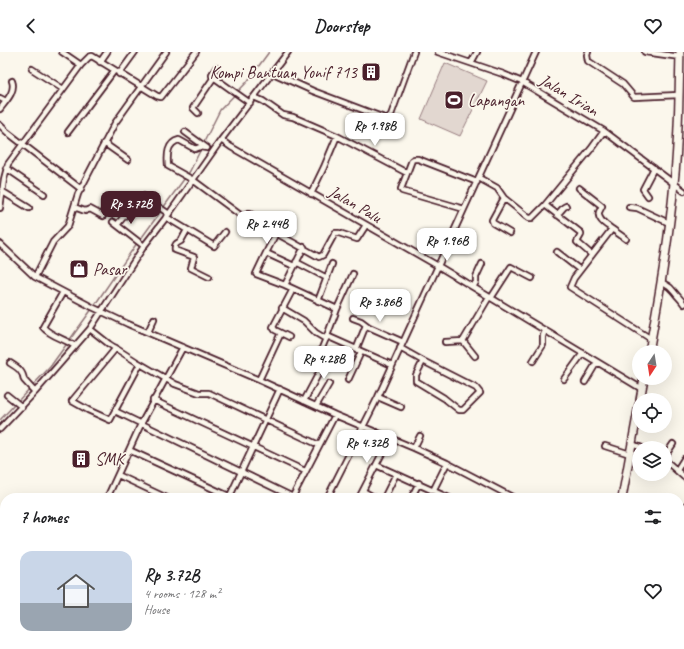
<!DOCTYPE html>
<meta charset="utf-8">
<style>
:root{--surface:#fff;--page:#f6f6f6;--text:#202124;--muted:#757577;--accent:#4a1f2b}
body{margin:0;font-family:Caveat,sans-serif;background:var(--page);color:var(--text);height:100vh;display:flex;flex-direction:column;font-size:15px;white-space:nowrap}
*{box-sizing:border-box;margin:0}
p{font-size:13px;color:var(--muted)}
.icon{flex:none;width:22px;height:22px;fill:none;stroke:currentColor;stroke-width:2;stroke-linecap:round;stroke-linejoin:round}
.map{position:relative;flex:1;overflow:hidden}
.panel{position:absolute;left:0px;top:441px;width:684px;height:156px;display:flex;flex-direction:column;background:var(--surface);border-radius:16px 16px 0 0;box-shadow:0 4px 16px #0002}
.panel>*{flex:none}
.needle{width:26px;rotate:192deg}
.controls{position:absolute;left:632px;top:293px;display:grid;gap:8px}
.controls a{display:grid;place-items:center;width:40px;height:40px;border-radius:50%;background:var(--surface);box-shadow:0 4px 16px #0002;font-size:20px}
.price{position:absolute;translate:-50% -34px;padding:0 9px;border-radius:8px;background:#fff;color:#222;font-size:13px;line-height:26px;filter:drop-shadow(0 1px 2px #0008)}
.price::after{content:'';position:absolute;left:50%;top:24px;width:12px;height:9px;margin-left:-6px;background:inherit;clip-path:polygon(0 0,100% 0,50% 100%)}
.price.active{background:var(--accent);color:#fff}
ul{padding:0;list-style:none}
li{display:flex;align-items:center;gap:12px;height:100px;padding:0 20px}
li span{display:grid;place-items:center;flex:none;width:112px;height:80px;border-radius:12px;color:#555}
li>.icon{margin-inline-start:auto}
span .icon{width:48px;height:48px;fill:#fffc;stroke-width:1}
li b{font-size:17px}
h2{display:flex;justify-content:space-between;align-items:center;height:48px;padding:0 20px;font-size:17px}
header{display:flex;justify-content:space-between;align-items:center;height:52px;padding:0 20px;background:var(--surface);font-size:18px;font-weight:700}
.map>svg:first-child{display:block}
.green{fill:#e2d7d0;stroke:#967b7e}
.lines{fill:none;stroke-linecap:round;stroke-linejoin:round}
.stream{stroke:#907477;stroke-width:1.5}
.minor-casing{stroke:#4a1f2b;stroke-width:8}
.highway-casing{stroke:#4a1f2b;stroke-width:10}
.minor{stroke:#fbf7ec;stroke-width:4.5}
.highway{stroke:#fbf7ec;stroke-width:7}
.labels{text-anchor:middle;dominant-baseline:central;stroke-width:3.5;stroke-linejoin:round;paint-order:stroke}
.poi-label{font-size:17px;fill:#4a1f2b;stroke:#fbf7ec;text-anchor:start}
.street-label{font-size:17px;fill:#4a1f2b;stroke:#fbf7ec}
</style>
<header><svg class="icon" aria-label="back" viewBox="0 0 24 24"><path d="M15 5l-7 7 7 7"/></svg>Doorstep<svg class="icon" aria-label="heart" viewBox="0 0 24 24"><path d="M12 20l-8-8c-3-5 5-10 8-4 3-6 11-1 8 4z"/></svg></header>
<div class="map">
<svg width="684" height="597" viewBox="0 0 684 597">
<rect width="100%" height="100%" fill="#fbf7ec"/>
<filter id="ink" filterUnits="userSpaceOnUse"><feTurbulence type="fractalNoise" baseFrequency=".025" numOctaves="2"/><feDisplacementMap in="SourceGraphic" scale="8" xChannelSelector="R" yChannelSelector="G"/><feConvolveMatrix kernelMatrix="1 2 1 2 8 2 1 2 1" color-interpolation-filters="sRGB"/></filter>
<g filter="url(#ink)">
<!-- green -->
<path class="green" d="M445,11L487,29L460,84L421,67Z"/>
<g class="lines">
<!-- stream -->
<path class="stream" d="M203,92L220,58L247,30L269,0
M163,156L190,119L201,97
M140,188L161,159
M94,254L137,191
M0,368L50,315L92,257"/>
<!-- minor casing -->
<g class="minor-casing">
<path id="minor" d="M62,0L81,13
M438,0L503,22L522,30L604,79L684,139
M588,0L587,3L588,9L623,32L634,45L679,43
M645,0L680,5
M100,10L107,0
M471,11L477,0
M216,16L212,22V24L250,51
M32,17L63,37
M273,21L313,39L387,67L391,63L414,0
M119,22L135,0
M254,45L263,49L283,63L293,65L337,84L407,121
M0,46L6,49
M0,57C6,49 16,39 12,29
M198,61L193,56L214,25
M0,73L7,80L81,137
M68,80L114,19
M185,80L207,96
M221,88L231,95L438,214L642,337
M104,91L128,108
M207,96L200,95L195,97L179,88C167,91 167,103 168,114L193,128L243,165L245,166L247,162H250L277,178L276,181L319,205L323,203L335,181H339L357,187L366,173
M6,116L44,142
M479,126L497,136L504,146L529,166H532L545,153L591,97L604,79
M579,136L602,154C601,156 600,158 599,160C597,168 607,173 612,177
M3,140L29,156
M311,142L324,115L337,84
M648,144L643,137L654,116
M504,146L492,168L493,171L510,181
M545,153L581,181V183L577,190L592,203
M74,155L85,159L90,157L103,164
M629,155L637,156L669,171
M0,156L4,127L8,112L81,13L89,5L92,4L157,44L161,45L196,0
M464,157L402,139L401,137L412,108L414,107H418L477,130
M557,163L564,155L566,154
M166,165L214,194L225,180
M113,170L144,194
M117,173L140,144H143L169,162
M187,178L181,189C177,191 174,192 175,198L194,205L191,216L209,225
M626,187L612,177L574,226L570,235L651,287
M0,192L35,225L92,255L128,272L259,328L335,363L414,396L447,411L514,446
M557,200L580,218
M266,201L276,181
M296,210L327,226
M294,214L266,201L256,222L285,233L337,257
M35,225L53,190L68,174L78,142L115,71L166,0
M661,230C670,235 669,234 675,241C678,245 681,247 684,252
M285,233L304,195
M473,235L476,230V225L482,212
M63,240L43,275C50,284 65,287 75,294
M491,246L511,215L532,226
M318,249L332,212
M282,256L304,269L316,281L326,287
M353,266L361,269L369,275L403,290
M90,277L109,292L137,310L175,332L199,341H209L319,393
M148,280L154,267
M327,284L337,257L353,222
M289,285L275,278L273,275L293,237
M463,289L475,304
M445,290L463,289L489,245
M116,296L72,349L88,358L110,368L140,312
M400,296L423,309
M356,298L366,273
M423,309L476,336L480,341L463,358H459L444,346L416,329V323Z
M533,309L543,293V284L545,278
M10,311C18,316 23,319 24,328L35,340
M564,327L583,301
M259,328L281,281
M348,328L361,300
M585,330L597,310
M7,343L22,355
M378,345L401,355
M153,348L305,419
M304,349L322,315L317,312V308L327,284L392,313
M316,354L329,332
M115,359L293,445
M0,377L35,340L90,277L144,194L171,159L221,88L288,0
M632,392L642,396
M605,394L630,402
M414,396L420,384
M129,398L233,446
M665,404L673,392
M665,408L684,425
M376,413L396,422
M677,418L684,407
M118,423L167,446
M363,439L375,446
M433,439L447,411
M107,446L141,372L183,295
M229,446L280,337
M292,446L335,363
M327,446L378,345L536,0
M359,446L390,386
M384,446L396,422L449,446
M411,446L419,431
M679,461L684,454
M679,475L684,477
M0,482L5,487
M679,532L680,533
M679,590L684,580
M116,592L122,597
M208,592L215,597
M303,592L313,597
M415,592L427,597
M466,592L475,597
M639,592L648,597
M26,593L30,597
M22,597L27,592
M143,597L145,592
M251,597L254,592
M294,597L297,592
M321,597L324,592
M349,597L352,592
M378,597L380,592
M403,597L405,592
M488,597L492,592
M528,597L531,592
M675,597L678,592"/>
</g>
<!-- highway casing -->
<g class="highway-casing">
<path id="highway" d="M649,300C659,244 669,188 674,131C679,88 679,44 680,0
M640,348L644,326
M622,446L639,353
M603,597V592"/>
</g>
<!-- minor -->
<use href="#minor" class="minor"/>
<!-- highway -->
<use href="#highway" class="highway"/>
</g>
</g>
<!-- icons -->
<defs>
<g id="building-square" transform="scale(1)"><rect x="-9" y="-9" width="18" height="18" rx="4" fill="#4a1f2b" stroke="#fbf7ec"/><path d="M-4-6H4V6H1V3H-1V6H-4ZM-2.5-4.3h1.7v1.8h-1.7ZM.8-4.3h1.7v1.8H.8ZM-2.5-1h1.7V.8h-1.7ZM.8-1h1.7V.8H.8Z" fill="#fff"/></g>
<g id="stadium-square" transform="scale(1)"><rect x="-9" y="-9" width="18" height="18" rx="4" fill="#4a1f2b" stroke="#fbf7ec"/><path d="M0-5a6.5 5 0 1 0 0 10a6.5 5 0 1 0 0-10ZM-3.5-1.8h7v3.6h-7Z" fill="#fff"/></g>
<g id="shop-square" transform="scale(1)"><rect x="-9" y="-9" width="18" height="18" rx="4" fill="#4a1f2b" stroke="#fbf7ec"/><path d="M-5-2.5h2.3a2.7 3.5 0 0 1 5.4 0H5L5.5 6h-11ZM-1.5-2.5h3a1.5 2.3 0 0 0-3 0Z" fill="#fff"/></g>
</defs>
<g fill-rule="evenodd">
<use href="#building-square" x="371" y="20"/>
<use href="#stadium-square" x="454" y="48"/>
<use href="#shop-square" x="79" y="217"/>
<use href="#building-square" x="81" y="407"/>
</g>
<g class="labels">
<!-- poi labels -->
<g class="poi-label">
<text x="357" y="20" text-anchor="end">Kompi Bantuan Yonif 713</text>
<text x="468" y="48">Lapangan</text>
<text x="93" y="217">Pasar</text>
<text x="95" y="407">SMK</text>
</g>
<!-- street labels -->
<g class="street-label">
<text transform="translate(569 43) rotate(31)">Jalan Irian</text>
<text transform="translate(355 152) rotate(30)">Jalan Palu</text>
</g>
</g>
</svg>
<div class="controls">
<a><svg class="needle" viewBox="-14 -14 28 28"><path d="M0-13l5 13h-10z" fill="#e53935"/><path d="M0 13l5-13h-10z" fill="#757577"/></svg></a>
<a><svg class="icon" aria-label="locate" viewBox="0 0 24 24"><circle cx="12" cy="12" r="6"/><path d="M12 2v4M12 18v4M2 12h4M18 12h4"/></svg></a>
<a><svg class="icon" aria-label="layers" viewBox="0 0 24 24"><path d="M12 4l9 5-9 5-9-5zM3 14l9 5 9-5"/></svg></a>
</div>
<b class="price" style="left:375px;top:95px">Rp 1.98B</b>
<b class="price active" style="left:131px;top:173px">Rp 3.72B</b>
<b class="price" style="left:267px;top:193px">Rp 2.44B</b>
<b class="price" style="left:447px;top:210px">Rp 1.96B</b>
<b class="price" style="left:380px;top:271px">Rp 3.86B</b>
<b class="price" style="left:324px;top:328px">Rp 4.28B</b>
<b class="price" style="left:367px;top:412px">Rp 4.32B</b>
<section class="panel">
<h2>7 homes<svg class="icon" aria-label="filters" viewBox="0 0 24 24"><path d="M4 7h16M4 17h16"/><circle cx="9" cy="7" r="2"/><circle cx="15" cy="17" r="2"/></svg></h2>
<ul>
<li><span style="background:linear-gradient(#c9d6e8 65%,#9aa5b1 0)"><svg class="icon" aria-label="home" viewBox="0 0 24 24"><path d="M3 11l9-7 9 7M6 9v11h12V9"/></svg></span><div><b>Rp 3.72B</b><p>4 rooms · 128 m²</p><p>House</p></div><svg class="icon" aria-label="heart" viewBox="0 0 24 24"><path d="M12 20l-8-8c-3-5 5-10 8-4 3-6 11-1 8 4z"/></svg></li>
</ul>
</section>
</div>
